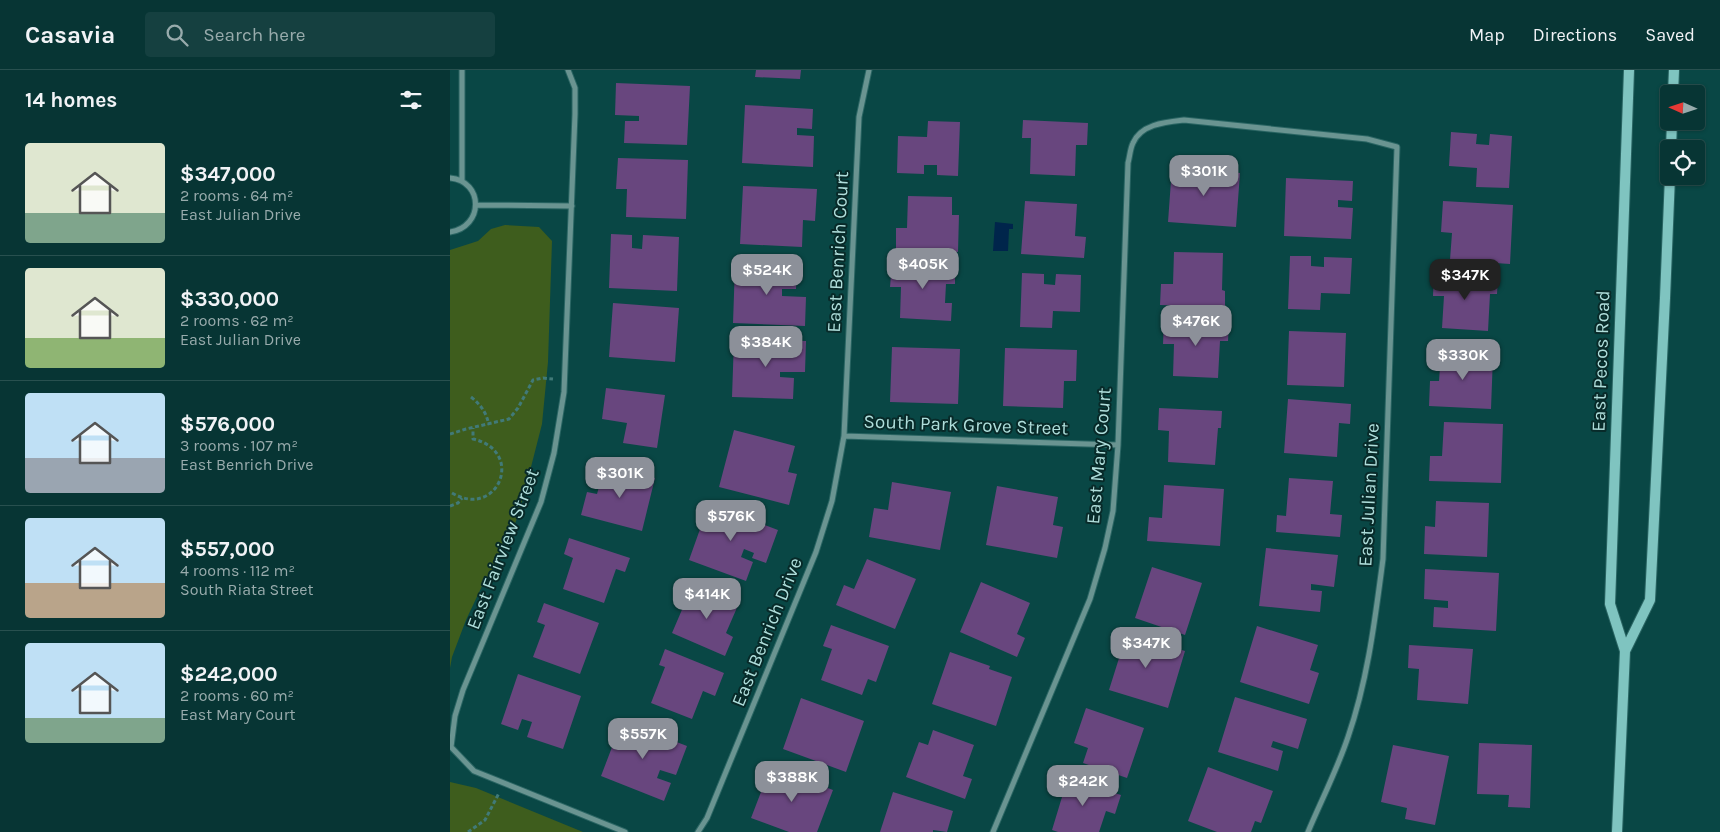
<!DOCTYPE html>
<meta charset="utf-8">
<style>
:root{--surface:#073534;--page:#154040;--text:#f1f3f6;--muted:#98abac;--line:#28504f;--accent:#8c9099}
body{margin:0;font-family:Karla,sans-serif;background:var(--page);color:var(--text);height:100vh;display:flex;flex-direction:column;font-size:19px;white-space:nowrap}
*{box-sizing:border-box;margin:0}
p{font-size:16px;color:var(--muted)}
.icon{flex:none;width:28px;height:28px;fill:none;stroke:currentColor;stroke-width:2;stroke-linecap:round;stroke-linejoin:round}
.map{position:relative;flex:1;overflow:hidden}
.side{display:flex;flex-direction:column;background:var(--surface);width:450px}
.side>*{flex:none}
.needle{width:32px;rotate:273deg}
.tools{position:absolute;left:1210px;top:15px;display:grid;gap:10px}
.tools a{display:grid;place-items:center;width:45px;height:45px;border-radius:5px;background:var(--surface);box-shadow:0 1px 4px #0004,0 0 0 1px var(--line);font-size:25px}
.price{position:absolute;translate:-50% -42px;padding:0 11px;border-radius:10px;background:var(--accent);color:#fff;font-size:16px;line-height:32px;filter:drop-shadow(0 1px 2px #0008)}
.price::after{content:'';position:absolute;left:50%;top:30px;width:15px;height:11px;margin-left:-8px;background:inherit;clip-path:polygon(0 0,100% 0,50% 100%)}
.price.current{background:#222;color:#fff}
ul{padding:0;list-style:none}
li{display:flex;align-items:center;gap:15px;height:125px;padding:0 25px}
li+li{border-top:1px solid var(--line)}
li span{display:grid;place-items:center;flex:none;width:140px;height:100px;border-radius:5px;color:#555}
li>.icon{margin-inline-start:auto}
span .icon{width:60px;height:60px;fill:#fffc;stroke-width:1}
li b{font-size:21px}
h2{display:flex;justify-content:space-between;align-items:center;height:60px;padding:0 25px;font-size:21px}
header{display:flex;align-items:center;gap:30px;box-sizing:border-box;height:70px;padding:0 25px;background:var(--surface);border-bottom:1px solid var(--line)}
header strong{font-size:24px}
nav{display:flex;gap:28px;margin-inline-start:auto;font-size:18px}
.search{width:350px;height:45px;background:var(--page);display:flex;align-items:center;gap:12px;box-sizing:border-box;padding:0 18px;border-radius:5px;color:var(--muted);font-size:19px}
main{display:flex;flex:1;min-height:0}
.map>svg:first-child{display:block}
.green{fill:#3e5d1d}
.water{fill:#00254b}
.building{fill:#68467e}
.lines{fill:none;stroke-linecap:round;stroke-linejoin:round}
.street-casing{stroke:#2a6563;stroke-width:7}
.secondary-casing{stroke:#2a6563;stroke-width:12}
.path{stroke:#417a78;stroke-width:3;stroke-dasharray:4 2.5;stroke-linecap:butt}
.street{stroke:#6a9491;stroke-width:5}
.secondary{stroke:#7fc4c0;stroke-width:10}
.labels{text-anchor:middle;dominant-baseline:central;stroke-width:4;stroke-linejoin:round;paint-order:stroke}
.street-label{font-size:19px;fill:#afdedb;stroke:#082a29}
</style>
<header>
<strong>Casavia</strong>
<div class="search"><svg class="icon" aria-label="search" viewBox="0 0 24 24"><circle cx="10" cy="10" r="6"/><path d="M15 15l6 6"/></svg>Search here</div>
<nav><a>Map</a><a>Directions</a><a>Saved</a></nav>
</header>
<main>
<section class="side">
<h2>14 homes<svg class="icon" aria-label="filters" viewBox="0 0 24 24"><path d="M4 7h16M4 17h16"/><circle cx="9" cy="7" r="2"/><circle cx="15" cy="17" r="2"/></svg></h2>
<ul>
<li><span style="background:linear-gradient(#dfe7d0 70%,#7fa58c 0)"><svg class="icon" aria-label="home" viewBox="0 0 24 24"><path d="M3 11l9-7 9 7M6 9v11h12V9"/></svg></span><div><b>$347,000</b><p>2 rooms · 64 m²</p><p>East Julian Drive</p></div></li>
<li><span style="background:linear-gradient(#dfe7d0 70%,#8fb573 0)"><svg class="icon" aria-label="home" viewBox="0 0 24 24"><path d="M3 11l9-7 9 7M6 9v11h12V9"/></svg></span><div><b>$330,000</b><p>2 rooms · 62 m²</p><p>East Julian Drive</p></div></li>
<li><span style="background:linear-gradient(#bfe0f5 65%,#9aa5b1 0)"><svg class="icon" aria-label="home" viewBox="0 0 24 24"><path d="M3 11l9-7 9 7M6 9v11h12V9"/></svg></span><div><b>$576,000</b><p>3 rooms · 107 m²</p><p>East Benrich Drive</p></div></li>
<li><span style="background:linear-gradient(#bfe0f5 65%,#b9a48a 0)"><svg class="icon" aria-label="home" viewBox="0 0 24 24"><path d="M3 11l9-7 9 7M6 9v11h12V9"/></svg></span><div><b>$557,000</b><p>4 rooms · 112 m²</p><p>South Riata Street</p></div></li>
<li><span style="background:linear-gradient(#bfe0f5 75%,#7fa58c 0)"><svg class="icon" aria-label="home" viewBox="0 0 24 24"><path d="M3 11l9-7 9 7M6 9v11h12V9"/></svg></span><div><b>$242,000</b><p>2 rooms · 60 m²</p><p>East Mary Court</p></div></li>
</ul>
</section>
<div class="map">
<svg width="1270" height="762" viewBox="0 0 1270 762">
<rect width="100%" height="100%" fill="#094745"/>
<!-- green -->
<path class="green" d="M55,155L89,157L102,171L98,292L92,354L69,444L48,493L32,516L16,550L2,587L0,598V180L28,171L41,159Z
M0,712L26,718L133,762H0Z"/>
<!-- water -->
<path class="water" d="M545,152L563,154V159H559L558,181H543Z"/>
<!-- building -->
<path class="building" d="M306,0H351L350,9L305,7Z
M166,13L240,16L237,75L174,73L175,51H189V46L165,45Z
M295,35L363,39L362,59L347,58V65L364,66L363,97L292,93Z
M573,50L638,53L637,75H626L625,106L580,104L581,68H572Z
M478,51L510,52L508,106L487,105V95H474V104L447,103L448,66L477,67Z
M1001,62L1027,64L1026,74L1039,75L1040,64L1062,66L1059,118L1026,117L1027,98L999,96Z
M168,88L238,90L236,149L176,147L177,119H166Z
M722,97L790,103L786,157L718,152Z
M836,108L903,111L902,131L888,130V137L903,138L901,169L834,166Z
M293,116L367,119L365,151L353,150L352,177L290,174Z
M458,126L502,127V145H509L508,182L446,180V158H457Z
M575,131L627,134L625,166L636,167L634,188L571,184Z
M993,131L1063,135L1060,194L1000,190L1002,163L991,162Z
M161,164L182,165V178L192,179L193,165L229,167L227,221L159,218Z
M724,182L773,183L772,220L775,221V237L710,235L711,214H723Z
M840,186H861V196L874,197V187L902,188L900,224L871,223L870,240L838,239Z
M442,193L505,196V214H496L495,233H502L501,251L450,248L451,217H440Z
M285,195L347,197L346,219H332V226L356,227L355,256L283,253Z
M572,203L594,204V214L605,215L606,204L631,205L630,242L603,241L602,258L570,257Z
M984,204L1048,208L1047,224H1040L1038,261L992,258L994,226H983Z
M163,233L229,238L225,292L159,287Z
M714,250L779,253L778,271H770L768,308L723,306L724,274H713Z
M839,261L896,263L894,317L837,315Z
M284,269L356,271L355,302H330V307L344,308L343,329L282,327Z
M442,277L510,279L508,334L440,332Z
M555,278L627,280L626,311H614L613,338L553,336Z
M1008,280L1028,281L1027,286H1043L1041,339L979,336L980,311H989L991,283L1008,284Z
M156,318L215,325L207,378L173,373L177,353L152,349Z
M838,329L901,334L900,354L889,353L887,387L834,383Z
M709,338L772,341L771,358H768L765,395L718,392L719,361L708,360Z
M994,352L1053,354L1051,413L979,411L980,386H992Z
M284,360L345,376L338,402L347,404L339,435L269,417Z
M155,395L205,408L192,461L131,445L137,422L147,424Z
M839,408L883,411L880,444L892,445L890,467L826,462L827,445L836,446Z
M442,412L501,422L490,480L419,467L424,438L438,440Z
M714,415L774,419L770,476L697,471L699,447L712,448Z
M547,416L608,427L603,455L613,457L607,488L536,475Z
M986,431L1039,433L1037,487L974,484L975,456L985,457Z
M259,434L328,460L316,493L302,488L304,483L294,479L291,487L303,492L296,511L239,490Z
M119,468L180,488L175,502L166,499L154,533L113,519L123,488L114,484Z
M816,478L888,485L884,517L861,514V520L872,521L870,542L809,536Z
M417,489L466,509L445,559L386,535L394,515L404,519Z
M702,497L752,513L735,565L685,548Z
M975,499L1049,503L1046,561L983,557L984,537L998,538V531L974,529Z
M531,512L580,533L567,564L575,568L567,587L510,562Z
M243,514L289,533L276,563L283,567L275,586L222,563Z
M94,533L149,553L130,604L83,587L95,555L87,552Z
M381,555L439,576L426,612L418,609L412,625L371,610L382,579L373,576Z
M807,556L868,575L860,600L869,603L859,634L790,612Z
M667,560L735,581L718,638L659,620L670,585L661,582Z
M959,575L1023,579L1018,634L967,630L969,599L958,598Z
M215,579L274,603L265,626L253,621L242,649L201,633L215,597L209,595Z
M500,582L540,596L539,599L562,607L546,656L482,634Z
M68,604L131,626L113,679L77,667L82,652L72,649L68,660L51,654Z
M785,627L857,649L848,679L823,671L821,677L833,681L828,701L768,682Z
M351,628L414,651L396,702L333,679Z
M636,638L694,658L677,708L633,693L638,678L624,673Z
M172,651L237,676L226,705L210,700L207,708L221,713L214,731L151,706Z
M483,660L524,675L513,706L522,709L515,729L456,707L469,672L478,675Z
M1029,673L1082,675L1080,738L1058,737L1059,725L1027,724Z
M943,675L999,686L985,755L955,749L957,738L931,732Z
M321,696L383,720L367,762H339L301,748Z
M758,697L823,721L811,753L805,751L801,762H767L738,751Z
M610,706L671,725L665,744L656,741L649,762H608L602,760L612,727L604,725Z
M443,722L503,741L497,762L483,760V762H430Z"/>
<g class="lines">
<!-- street casing -->
<g class="street-casing">
<path id="street" d="M12,0V111
M118,0L125,18V44L114,322L104,383L91,432L13,620L5,646L1,677L24,701L175,762
M0,108C34,111 34,157 0,162
M26,135L122,136
M394,366L668,375
M248,762L257,748L366,482L382,431L394,366L409,47L419,0
M543,762L640,529L655,478L663,441L668,375L678,93C680,86 680,79 683,73C691,54 716,52 734,50L917,69L947,77L933,489C925,549 918,609 898,667C887,700 871,731 858,762"/>
</g>
<!-- secondary casing -->
<g class="secondary-casing">
<path id="secondary" d="M1223,24L1224,0
M1221,79L1222,51
M1175,581L1200,530L1215,228L1220,106
M1167,762L1175,581L1160,534L1179,0"/>
</g>
<!-- path -->
<path class="path" d="M21,327C31,335 36,342 39,355
M0,364L16,359L59,349L68,338L83,310L93,308L103,309
M2,423C48,450 76,381 23,369V358
M0,436L8,433L12,428
M18,762L35,750L49,723"/>
<!-- street -->
<use href="#street" class="street"/>
<!-- secondary -->
<use href="#secondary" class="secondary"/>
</g>
<g class="labels">
<!-- street labels -->
<g class="street-label">
<text transform="translate(388 182) rotate(-87)">East Benrich Court</text>
<text transform="translate(1151 291) rotate(-88)">East Pecos Road</text>
<text transform="translate(516 355) rotate(2)">South Park Grove Street</text>
<text transform="translate(649 386) rotate(-85)">East Mary Court</text>
<text transform="translate(919 425) rotate(-87)">East Julian Drive</text>
<text transform="translate(53 479) rotate(-69)">East Fairview Street</text>
<text transform="translate(317 562) rotate(-68)">East Benrich Drive</text>
</g>
</g>
</svg>
<div class="tools">
<a><svg class="needle" viewBox="-14 -14 28 28"><path d="M0-13l5 13h-10z" fill="#e53935"/><path d="M0 13l5-13h-10z" fill="#98abac"/></svg></a>
<a><svg class="icon" aria-label="locate" viewBox="0 0 24 24"><circle cx="12" cy="12" r="6"/><path d="M12 2v4M12 18v4M2 12h4M18 12h4"/></svg></a>
</div>
<b class="price" style="left:754px;top:127px">$301K</b>
<b class="price" style="left:473px;top:220px">$405K</b>
<b class="price" style="left:317px;top:226px">$524K</b>
<b class="price current" style="left:1015px;top:231px">$347K</b>
<b class="price" style="left:746px;top:277px">$476K</b>
<b class="price" style="left:316px;top:298px">$384K</b>
<b class="price" style="left:1013px;top:311px">$330K</b>
<b class="price" style="left:170px;top:429px">$301K</b>
<b class="price" style="left:281px;top:472px">$576K</b>
<b class="price" style="left:257px;top:550px">$414K</b>
<b class="price" style="left:696px;top:599px">$347K</b>
<b class="price" style="left:193px;top:690px">$557K</b>
<b class="price" style="left:342px;top:733px">$388K</b>
<b class="price" style="left:633px;top:737px">$242K</b>
</div>
</main>
